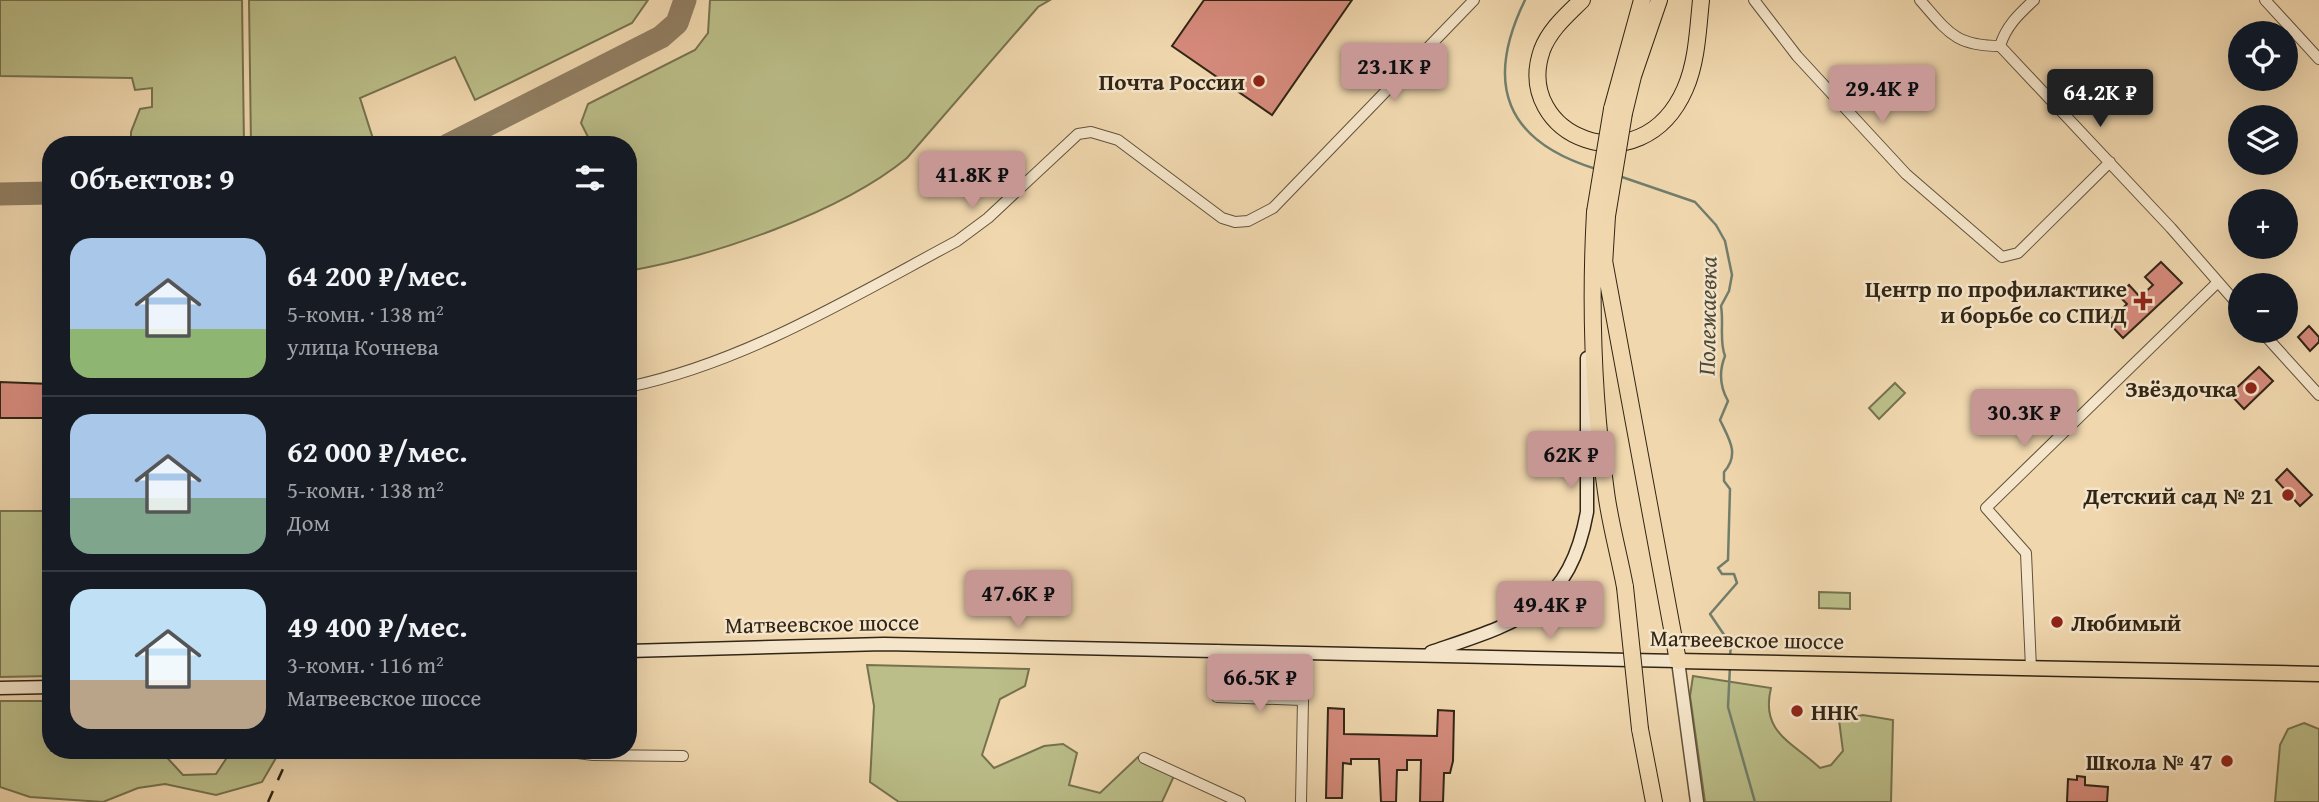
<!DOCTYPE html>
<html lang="ru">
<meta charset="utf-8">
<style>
:root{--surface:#171b24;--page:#242831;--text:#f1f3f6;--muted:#9ea1a6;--line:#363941;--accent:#c59692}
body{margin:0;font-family:"Gentium Book Plus",serif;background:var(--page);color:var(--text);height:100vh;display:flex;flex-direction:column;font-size:26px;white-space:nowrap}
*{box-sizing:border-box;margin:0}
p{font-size:23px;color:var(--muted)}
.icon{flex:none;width:38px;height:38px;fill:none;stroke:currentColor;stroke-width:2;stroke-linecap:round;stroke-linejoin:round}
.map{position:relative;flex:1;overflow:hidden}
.panel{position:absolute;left:42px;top:136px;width:595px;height:623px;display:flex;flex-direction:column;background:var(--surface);border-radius:28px;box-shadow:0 7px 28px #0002}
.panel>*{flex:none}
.fabs{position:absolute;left:2228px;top:21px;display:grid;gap:14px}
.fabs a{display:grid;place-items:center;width:70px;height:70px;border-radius:50%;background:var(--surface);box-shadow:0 7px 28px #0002;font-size:35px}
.price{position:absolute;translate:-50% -60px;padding:0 16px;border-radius:7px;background:var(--accent);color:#111;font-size:23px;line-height:46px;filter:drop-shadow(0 2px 4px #0008)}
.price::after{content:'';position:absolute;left:50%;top:42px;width:21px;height:16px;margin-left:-10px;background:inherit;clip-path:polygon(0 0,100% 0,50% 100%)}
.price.on{background:#222;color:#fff}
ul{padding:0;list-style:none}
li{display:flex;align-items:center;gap:21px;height:175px;padding:0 28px}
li+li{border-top:2px solid var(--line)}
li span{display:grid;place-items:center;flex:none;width:196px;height:140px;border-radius:21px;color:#555}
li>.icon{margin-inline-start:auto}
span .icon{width:84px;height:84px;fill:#fffc;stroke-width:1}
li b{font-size:30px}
h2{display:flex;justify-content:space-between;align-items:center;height:84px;padding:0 28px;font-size:30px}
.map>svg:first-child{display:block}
.green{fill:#bbbe89;stroke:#76724f;stroke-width:2}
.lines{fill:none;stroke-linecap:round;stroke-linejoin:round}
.stream{stroke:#717e6c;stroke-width:2.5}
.taxiway{stroke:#907e62;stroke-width:23}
.building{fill:#d58a7b;stroke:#312515;stroke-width:2}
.minor-casing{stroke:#61523b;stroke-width:12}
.tertiary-casing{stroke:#61523b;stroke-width:15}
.secondary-casing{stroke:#312515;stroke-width:15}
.primary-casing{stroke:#312515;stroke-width:17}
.trunk-casing{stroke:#312515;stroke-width:18}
.minor{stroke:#f5e5ca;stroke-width:10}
.tertiary{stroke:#f5e5ca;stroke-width:12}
.secondary{stroke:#f5e5ca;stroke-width:12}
.primary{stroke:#f0d7ae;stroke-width:14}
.trunk{stroke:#f0d7ae;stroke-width:16}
.rail{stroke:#312515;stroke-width:2.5;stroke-dasharray:12 12;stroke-linecap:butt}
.trunk-bridge-casing{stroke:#312515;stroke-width:18;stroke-linecap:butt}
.trunk-bridge{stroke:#f0d7ae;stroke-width:16}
.poi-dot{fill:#8f2418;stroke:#f5e5ca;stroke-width:2.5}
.labels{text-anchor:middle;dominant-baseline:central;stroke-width:5;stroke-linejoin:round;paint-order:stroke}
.poi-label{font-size:23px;font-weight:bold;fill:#312515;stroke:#f5e5ca;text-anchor:end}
.street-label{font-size:23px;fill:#312515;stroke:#f5e5ca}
.water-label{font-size:24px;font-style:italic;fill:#4c4a39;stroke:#f5e5ca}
</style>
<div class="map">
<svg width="2319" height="802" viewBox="0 0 2319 802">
<rect width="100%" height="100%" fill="#f0d7ae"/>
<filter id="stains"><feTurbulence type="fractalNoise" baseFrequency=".00286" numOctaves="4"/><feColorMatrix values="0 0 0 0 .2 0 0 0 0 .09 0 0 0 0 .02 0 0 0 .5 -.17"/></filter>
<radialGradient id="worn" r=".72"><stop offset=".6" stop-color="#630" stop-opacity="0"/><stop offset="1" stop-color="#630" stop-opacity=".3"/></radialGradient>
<!-- green -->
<path class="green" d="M0,0H242L244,145H131V132L140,109L152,107V88L135,90L132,78L0,76Z
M249,0H648L632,23L475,100L455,57L360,98L375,145H251Z
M710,0H1050L1038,7L907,158C840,213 714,256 628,271V145H592L581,123L588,104L695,50L708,33Z
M1895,383L1905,393L1879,419L1869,408Z
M0,511H51V676L0,677Z
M1819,592L1850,593V609L1819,608Z
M867,665L1029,669L1025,686L1000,699L982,755L994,768L1044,746L1063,744L1077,753L1069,785L1100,793L1138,757L1174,776L1162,802H899L870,782L874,706Z
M1693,676L1771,688C1760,732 1792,742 1820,768L1831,765L1843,751L1839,720L1863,715L1893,720L1891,802H1705L1690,696Z
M0,701H51V751H161L183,775L216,774L226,759L227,751H280L262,782L216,795L165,784L138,788L103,802L30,797L0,787Z
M2304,723L2319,729V802H2275L2280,745L2288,729Z"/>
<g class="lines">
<!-- stream -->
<path class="stream" d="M1525,0C1484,84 1505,141 1596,169
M1619,176L1695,202L1716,225L1725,241L1732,275L1729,291L1721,306C1724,323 1719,341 1725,356C1719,371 1719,385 1728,401L1720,420C1729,439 1740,454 1724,472V481L1730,489L1728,560L1718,568L1722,574H1734L1737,583L1710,614L1731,645L1730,656
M1730,666L1728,707L1755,802"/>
<!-- taxiway -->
<path class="taxiway" d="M448,145L661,37L677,23L685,0
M0,194L51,193"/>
</g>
<!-- building -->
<path class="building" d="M1204,0H1352L1272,115L1172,46Z
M2161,262L2182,283L2123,338L2108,322L2127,304L2118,295L2129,285L2140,297L2153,285L2145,277Z
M2309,326L2319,337V342L2310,351L2298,337Z
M2259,367L2273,381L2244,409L2230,394Z
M0,382L51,384V418H0Z
M2287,469L2312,495L2300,506L2276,480Z
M1328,708L1344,709V734L1437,736L1438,710L1454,711L1453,761L1450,773H1444L1443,802H1420L1421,760H1407V770H1397L1396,802H1381L1379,759H1351V764L1343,763L1342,798H1326Z
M2077,776L2085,777V785L2108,787L2107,802H2067L2068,779L2077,780Z"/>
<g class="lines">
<!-- minor casing -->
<g class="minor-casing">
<path id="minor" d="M1754,0L1797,56L1906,174L2002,257L2018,253L2110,162
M1920,0C1948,32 1955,46 2000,46L2171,228L2240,307
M2265,0L2319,59
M2000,46C2006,26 2019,14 2034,0
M2261,331L2319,395
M628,387C746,362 852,297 957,241L988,218L1078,134L1091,132L1118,140L1222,218L1235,222L1248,221L1273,208L1474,0
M1218,650L1217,697L1303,700L1301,802
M2031,668L2026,553L1986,508L2218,282
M562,751L593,755L683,756
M1144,758L1240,802"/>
</g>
<!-- tertiary casing -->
<g class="tertiary-casing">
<path id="tertiary" d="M1678,661L1697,802"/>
</g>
<!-- secondary casing -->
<g class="secondary-casing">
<path id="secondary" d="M628,651L884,644L1678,661
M1431,652C1516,623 1569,611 1587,512V358
M0,688L51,687"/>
</g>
<!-- primary casing -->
<g class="primary-casing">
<path id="primary" d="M1678,661L2319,674"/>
</g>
<!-- trunk casing -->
<g class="trunk-casing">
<path id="trunk" d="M1582,0C1567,15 1550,29 1542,50C1512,136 1641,189 1685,89C1697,62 1698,29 1701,0
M1612,109L1642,0
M1624,113L1633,76L1659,0
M1595,212C1590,303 1593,400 1606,492C1610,523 1619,555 1625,587
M1603,255L1678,661
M1604,265L1607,216
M1640,729L1654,802"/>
</g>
<!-- minor -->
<use href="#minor" class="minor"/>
<!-- tertiary -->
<use href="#tertiary" class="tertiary"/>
<!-- secondary -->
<use href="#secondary" class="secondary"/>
<!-- primary -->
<use href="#primary" class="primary"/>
<!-- trunk -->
<use href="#trunk" class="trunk"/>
<!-- rail -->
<path class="rail" d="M268,802L291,751"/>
<!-- trunk-bridge casing -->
<g class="trunk-bridge-casing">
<path id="trunk-bridge" d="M1595,212L1612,109
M1607,216L1624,113
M1625,587L1640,729"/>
</g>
<!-- trunk-bridge -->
<use href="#trunk-bridge" class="trunk-bridge"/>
</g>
<!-- markers -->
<g class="poi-dot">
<circle cx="1259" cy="81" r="7"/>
<path d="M2139.5 290.5h7v7h7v7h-7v7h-7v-7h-7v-7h7z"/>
<circle cx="2251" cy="388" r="7"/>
<circle cx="2288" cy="495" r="7"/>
<circle cx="2057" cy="622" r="7"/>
<circle cx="1797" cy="711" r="7"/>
<circle cx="2227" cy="761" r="7"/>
</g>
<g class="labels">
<!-- poi labels -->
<g class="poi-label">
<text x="1245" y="81">Почта России</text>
<text x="2127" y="288">Центр по профилактике<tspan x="2127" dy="26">и борьбе со СПИД</tspan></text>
<text x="2237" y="388">Звёздочка</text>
<text x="2274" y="495">Детский сад № 21</text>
<text x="2071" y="622" text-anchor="start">Любимый</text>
<text x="1811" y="711" text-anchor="start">ННК</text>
<text x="2213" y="761">Школа № 47</text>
</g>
<!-- street labels -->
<g class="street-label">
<text transform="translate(822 623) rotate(-1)">Матвеевское шоссе</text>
<text transform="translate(1747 639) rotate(1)">Матвеевское шоссе</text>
</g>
<!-- water labels -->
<g class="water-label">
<text transform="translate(1707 316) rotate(-89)">Полежаевка</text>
</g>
</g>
<rect width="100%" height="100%" filter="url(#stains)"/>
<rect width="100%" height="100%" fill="url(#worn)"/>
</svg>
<div class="fabs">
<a><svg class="icon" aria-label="locate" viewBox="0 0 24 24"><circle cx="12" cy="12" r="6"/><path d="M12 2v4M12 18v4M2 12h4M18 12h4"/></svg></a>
<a><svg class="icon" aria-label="layers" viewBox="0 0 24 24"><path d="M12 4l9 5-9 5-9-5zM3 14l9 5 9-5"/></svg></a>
<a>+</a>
<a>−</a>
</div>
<b class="price" style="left:1394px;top:103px">23.1K ₽</b>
<b class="price" style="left:1882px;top:125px">29.4K ₽</b>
<b class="price on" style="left:2100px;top:129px">64.2K ₽</b>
<b class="price" style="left:972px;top:211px">41.8K ₽</b>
<b class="price" style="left:2024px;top:449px">30.3K ₽</b>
<b class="price" style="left:1571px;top:491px">62K ₽</b>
<b class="price" style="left:1018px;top:630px">47.6K ₽</b>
<b class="price" style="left:1550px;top:641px">49.4K ₽</b>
<b class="price" style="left:1260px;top:714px">66.5K ₽</b>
<section class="panel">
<h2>Объектов: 9<svg class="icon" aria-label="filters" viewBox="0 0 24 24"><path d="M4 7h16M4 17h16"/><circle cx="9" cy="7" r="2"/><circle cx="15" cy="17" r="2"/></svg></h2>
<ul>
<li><span style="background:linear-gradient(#a9c7e8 65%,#8fb573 0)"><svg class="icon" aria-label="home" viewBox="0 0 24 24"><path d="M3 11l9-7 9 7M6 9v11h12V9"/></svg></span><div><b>64 200 ₽/мес.</b><p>5-комн. · 138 m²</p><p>улица Кочнева</p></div></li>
<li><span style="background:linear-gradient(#a9c7e8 60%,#7fa58c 0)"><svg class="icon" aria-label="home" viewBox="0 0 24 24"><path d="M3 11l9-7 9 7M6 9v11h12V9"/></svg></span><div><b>62 000 ₽/мес.</b><p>5-комн. · 138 m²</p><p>Дом</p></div></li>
<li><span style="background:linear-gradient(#bfe0f5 65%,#b9a48a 0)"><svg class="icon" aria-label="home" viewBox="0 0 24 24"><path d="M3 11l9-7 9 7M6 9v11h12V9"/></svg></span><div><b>49 400 ₽/мес.</b><p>3-комн. · 116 m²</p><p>Матвеевское шоссе</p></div></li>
</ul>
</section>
</div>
